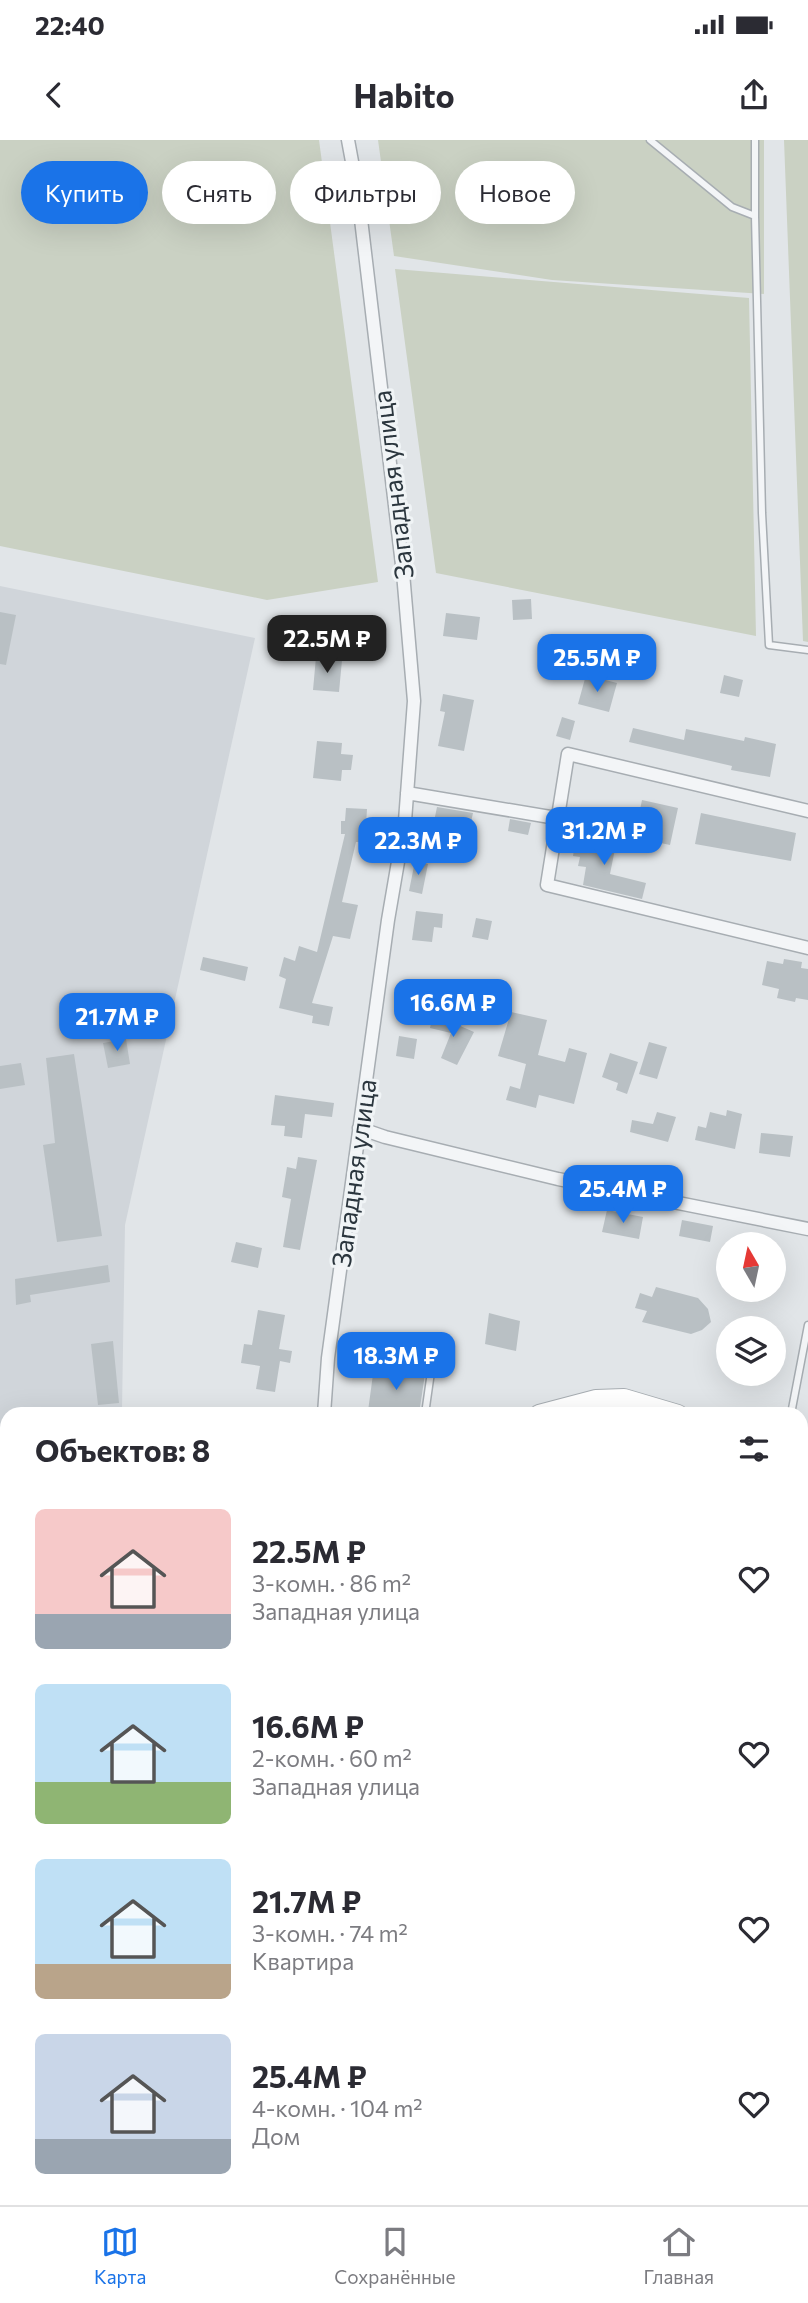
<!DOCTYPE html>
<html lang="ru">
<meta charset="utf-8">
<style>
:root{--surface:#fff;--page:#f2f2f3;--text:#2b2b33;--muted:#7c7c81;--line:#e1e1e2;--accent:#1a73e8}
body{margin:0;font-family:Commissioner,sans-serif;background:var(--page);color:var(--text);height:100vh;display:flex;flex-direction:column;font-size:26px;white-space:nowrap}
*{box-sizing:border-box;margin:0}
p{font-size:23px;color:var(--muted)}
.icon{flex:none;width:38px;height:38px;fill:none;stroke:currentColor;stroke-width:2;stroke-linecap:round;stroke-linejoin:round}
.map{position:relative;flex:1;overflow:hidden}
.panel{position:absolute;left:0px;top:1267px;width:808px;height:798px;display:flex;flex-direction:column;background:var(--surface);border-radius:21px 21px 0 0;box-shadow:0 7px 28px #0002}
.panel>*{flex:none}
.top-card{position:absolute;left:21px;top:21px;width:766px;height:63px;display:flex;gap:14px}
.needle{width:46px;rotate:351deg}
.buttons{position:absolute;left:716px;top:1092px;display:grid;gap:14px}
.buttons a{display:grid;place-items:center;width:70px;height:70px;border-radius:50%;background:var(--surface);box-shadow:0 7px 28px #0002;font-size:35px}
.price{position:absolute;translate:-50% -60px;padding:0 16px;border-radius:14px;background:var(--accent);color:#fff;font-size:23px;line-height:46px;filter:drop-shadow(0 2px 4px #0008)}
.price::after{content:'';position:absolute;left:50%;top:42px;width:21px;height:16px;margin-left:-10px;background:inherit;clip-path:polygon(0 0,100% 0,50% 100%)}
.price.current{background:#222;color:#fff}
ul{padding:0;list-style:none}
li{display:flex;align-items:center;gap:21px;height:175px;padding:0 35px}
li span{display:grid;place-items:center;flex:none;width:196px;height:140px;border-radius:10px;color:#555}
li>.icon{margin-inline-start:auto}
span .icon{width:84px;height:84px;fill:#fffc;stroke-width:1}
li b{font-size:30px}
h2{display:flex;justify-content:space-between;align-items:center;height:84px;padding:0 35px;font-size:30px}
.pill{padding:0 24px;border-radius:32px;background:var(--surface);box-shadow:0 7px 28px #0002;font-size:24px;line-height:63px}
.pill.current{background:var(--accent);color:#fff}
.status{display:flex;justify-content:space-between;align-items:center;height:49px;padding:0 35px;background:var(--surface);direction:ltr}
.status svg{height:19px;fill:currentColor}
header{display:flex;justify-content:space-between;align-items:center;height:91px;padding:0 35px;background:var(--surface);font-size:32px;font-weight:700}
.dock{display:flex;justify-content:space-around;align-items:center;height:98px;border-top:2px solid var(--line);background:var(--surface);font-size:19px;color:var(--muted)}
.dock a{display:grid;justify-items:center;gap:4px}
.dock .current{color:var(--accent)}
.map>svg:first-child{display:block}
.built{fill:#d0d5da}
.green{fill:#cad1c3}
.building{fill:#b9c0c4}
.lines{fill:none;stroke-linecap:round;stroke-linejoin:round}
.lane-casing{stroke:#a7adb2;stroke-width:9}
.street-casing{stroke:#a7adb2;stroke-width:15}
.secondary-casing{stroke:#a7adb2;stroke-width:20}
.lane{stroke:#f3f5f7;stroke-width:6}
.street{stroke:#f3f5f7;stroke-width:12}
.secondary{stroke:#fff;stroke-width:18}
.labels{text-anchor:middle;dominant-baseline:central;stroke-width:6;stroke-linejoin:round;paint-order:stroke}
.street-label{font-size:26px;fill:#2b363e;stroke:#f0f4f6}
</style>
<div class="status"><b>22:40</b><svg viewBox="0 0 49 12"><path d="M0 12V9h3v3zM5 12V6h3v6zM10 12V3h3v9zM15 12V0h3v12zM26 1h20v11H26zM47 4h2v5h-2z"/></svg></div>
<header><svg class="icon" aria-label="back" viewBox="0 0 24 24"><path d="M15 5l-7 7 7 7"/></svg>Habito<svg class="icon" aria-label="share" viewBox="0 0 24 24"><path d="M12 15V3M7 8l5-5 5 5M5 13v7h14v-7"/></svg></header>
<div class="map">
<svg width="808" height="2065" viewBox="0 0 808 2065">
<rect width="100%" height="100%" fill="#e1e5e8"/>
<!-- built -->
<path class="built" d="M0,446L255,498L125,1085L122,1270L95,1274H7V1286L0,1287Z"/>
<!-- green -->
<path class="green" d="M0,0H319L378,442L267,460L0,406Z
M378,0H764V154L552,140L394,116Z
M784,0H808V502L803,501Z
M395,129L749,158L756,496L436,433Z
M808,1746V2065H659L662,2058H802V1760Z"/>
<!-- building -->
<path class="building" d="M531,459L532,479L513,480L512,460Z
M0,472L16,475L6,525L0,524Z
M446,473L480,477L477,500L443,496Z
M316,517L342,520L339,552L313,550Z
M586,535L617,543L609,572L578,564Z
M724,535L743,540L739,557L720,553Z
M443,554L474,560L464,611L438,606L445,572L440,571Z
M562,577L575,581L570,600L556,596Z
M633,588L684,600L686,589L744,601L745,597L776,604L770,637L731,630L732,626L629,602Z
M317,601L342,603L341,614L353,615L351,630H342L341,641L313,638Z
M642,660L678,668L670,705L642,699L644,691L636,689Z
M437,667L473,673L465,709L430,701Z
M346,668L367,669L365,702H356L342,762L358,765L350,799L333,796L312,863L333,867L329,886L312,883L313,876L279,868L286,839L279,836L284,817L295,821L299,806L317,812L345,694H341V681H345Z
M701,673L796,693L791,721L695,704Z
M510,679L531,683L528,695L508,691Z
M586,694L617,699L610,734L646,743L642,759L583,745L586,727L578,726L580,717L573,716L576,697L585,698Z
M415,721L428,724L422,754L409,751Z
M416,771L443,774L442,788L434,787L432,802L412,800Z
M476,778L492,781L488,800L472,797Z
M203,817L248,827L245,841L200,830Z
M784,819L802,822L801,828L808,829V860L796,858L795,862L777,858L779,849L762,845L767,821L783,824Z
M511,872L547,880L538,915L565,922L569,908L587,913L574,964L539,955L536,968L506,960L510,946L520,949L526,924L498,916Z
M433,874L474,892L457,925L441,918L451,893L430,888Z
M399,896L417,899L414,919L396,916Z
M126,899L130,924L108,928L103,903Z
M649,902L667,907L657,939L639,934Z
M610,913L638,922L627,954L616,950L618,943L602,937Z
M74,914L102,1096L57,1102L43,1005L55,1003L46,918Z
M21,923L25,945L0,949V926Z
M275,955L334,963L332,977L305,974L302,998L284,996L285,986L271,985Z
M727,970L742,974L735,1009L695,1000L698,986L706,988L710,972L726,976Z
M657,972L676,977L668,1002L630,992L632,980L653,984Z
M761,993L793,996L790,1017L759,1013Z
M298,1017L317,1020L300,1110L283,1107L291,1059L282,1057L287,1027L296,1029Z
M607,1070L643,1077L639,1099L602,1092Z
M682,1080L713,1086L710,1102L679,1096Z
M236,1102L262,1108L258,1128L231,1122Z
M108,1125L110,1142L30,1155L31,1162L16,1165L15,1139Z
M656,1147L698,1158L708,1169L711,1182L702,1190L691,1194L642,1182L647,1171L635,1168L640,1153L652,1157Z
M258,1170L285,1175L279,1209L292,1211L290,1223L280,1221L275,1252L256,1249L260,1226L241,1223L244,1204L252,1205Z
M489,1173L520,1181L516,1211L485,1204Z
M113,1201L119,1263L98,1265L91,1204Z
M374,1227L425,1234L419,1274H389L368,1271Z"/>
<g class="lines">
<!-- lane casing -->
<g class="lane-casing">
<path id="lane" d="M650,0L732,67L755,76L762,373L769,505L808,510
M755,76V0
M381,1212L433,1218L425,1274
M791,1274L808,1185
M7,1399V1410
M802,1918L808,1920"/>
</g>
<!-- street casing -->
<g class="street-casing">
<path id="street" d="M407,653L556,678
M808,671L568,614L547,745L808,808
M359,988L385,997L558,1039L808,1089
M324,1274L328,1218L388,780L405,681L414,561L403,433L358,54L348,0
M0,1530L7,1531
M802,1715L808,1699
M0,1881L7,1883
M0,2046L7,2048
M44,2058L70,2065
M589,2065L591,2058"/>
</g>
<!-- secondary casing -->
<g class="secondary-casing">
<path id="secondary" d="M539,1274L596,1259L624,1258L678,1274
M802,1318L808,1320
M0,1353L7,1354"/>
</g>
<!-- lane -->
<use href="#lane" class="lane"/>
<!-- street -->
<use href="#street" class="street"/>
<!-- secondary -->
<use href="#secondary" class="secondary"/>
</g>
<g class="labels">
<!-- street labels -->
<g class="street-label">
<text transform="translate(392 345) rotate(-97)">Западная улица</text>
<text transform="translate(353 1033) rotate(-82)">Западная улица</text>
</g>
</g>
</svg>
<div class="buttons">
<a><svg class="needle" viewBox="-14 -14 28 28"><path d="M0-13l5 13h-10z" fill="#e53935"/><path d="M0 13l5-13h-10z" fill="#7c7c81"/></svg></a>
<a><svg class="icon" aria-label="layers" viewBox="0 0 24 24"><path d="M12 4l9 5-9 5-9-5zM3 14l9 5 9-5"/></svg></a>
</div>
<b class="price current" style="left:327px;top:535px">22.5M ₽</b>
<b class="price" style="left:597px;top:554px">25.5M ₽</b>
<b class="price" style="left:604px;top:727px">31.2M ₽</b>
<b class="price" style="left:418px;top:737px">22.3M ₽</b>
<b class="price" style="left:453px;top:899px">16.6M ₽</b>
<b class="price" style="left:117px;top:913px">21.7M ₽</b>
<b class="price" style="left:623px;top:1085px">25.4M ₽</b>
<b class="price" style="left:396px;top:1252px">18.3M ₽</b>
<div class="top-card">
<a class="pill current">Купить</a>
<a class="pill">Снять</a>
<a class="pill">Фильтры</a>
<a class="pill">Новое</a>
</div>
<section class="panel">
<h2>Объектов: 8<svg class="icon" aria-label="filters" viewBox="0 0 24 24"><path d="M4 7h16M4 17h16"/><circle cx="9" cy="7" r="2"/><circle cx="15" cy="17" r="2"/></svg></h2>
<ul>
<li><span style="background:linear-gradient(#f6c9c9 75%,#9aa5b1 0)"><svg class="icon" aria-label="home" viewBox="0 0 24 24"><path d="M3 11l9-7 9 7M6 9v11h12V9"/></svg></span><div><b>22.5M ₽</b><p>3-комн. · 86 m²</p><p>Западная улица</p></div><svg class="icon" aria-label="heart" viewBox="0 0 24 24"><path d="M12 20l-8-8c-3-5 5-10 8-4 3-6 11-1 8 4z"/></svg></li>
<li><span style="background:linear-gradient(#bfe0f5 70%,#8fb573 0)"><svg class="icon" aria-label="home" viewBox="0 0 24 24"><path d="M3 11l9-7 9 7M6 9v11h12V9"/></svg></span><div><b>16.6M ₽</b><p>2-комн. · 60 m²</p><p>Западная улица</p></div><svg class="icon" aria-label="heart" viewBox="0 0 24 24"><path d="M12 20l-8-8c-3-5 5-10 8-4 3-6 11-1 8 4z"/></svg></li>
<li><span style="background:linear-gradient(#bfe0f5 75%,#b9a48a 0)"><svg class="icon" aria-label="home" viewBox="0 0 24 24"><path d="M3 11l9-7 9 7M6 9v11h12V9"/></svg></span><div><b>21.7M ₽</b><p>3-комн. · 74 m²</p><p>Квартира</p></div><svg class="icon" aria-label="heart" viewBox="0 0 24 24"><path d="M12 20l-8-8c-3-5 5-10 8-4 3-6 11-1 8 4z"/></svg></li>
<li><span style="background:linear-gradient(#c9d6e8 75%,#9aa5b1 0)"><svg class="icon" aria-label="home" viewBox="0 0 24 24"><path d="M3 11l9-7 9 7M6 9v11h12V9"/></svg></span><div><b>25.4M ₽</b><p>4-комн. · 104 m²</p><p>Дом</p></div><svg class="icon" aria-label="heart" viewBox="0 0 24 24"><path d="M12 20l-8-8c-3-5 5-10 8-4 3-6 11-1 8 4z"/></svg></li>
</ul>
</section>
</div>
<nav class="dock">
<a class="current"><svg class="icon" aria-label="map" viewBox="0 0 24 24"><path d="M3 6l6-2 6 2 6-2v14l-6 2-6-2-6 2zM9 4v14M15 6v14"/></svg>Карта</a>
<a><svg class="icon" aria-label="saved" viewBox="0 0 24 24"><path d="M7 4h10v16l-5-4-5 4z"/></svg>Сохранённые</a>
<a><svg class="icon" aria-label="home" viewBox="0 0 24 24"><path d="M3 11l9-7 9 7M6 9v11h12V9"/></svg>Главная</a>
</nav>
